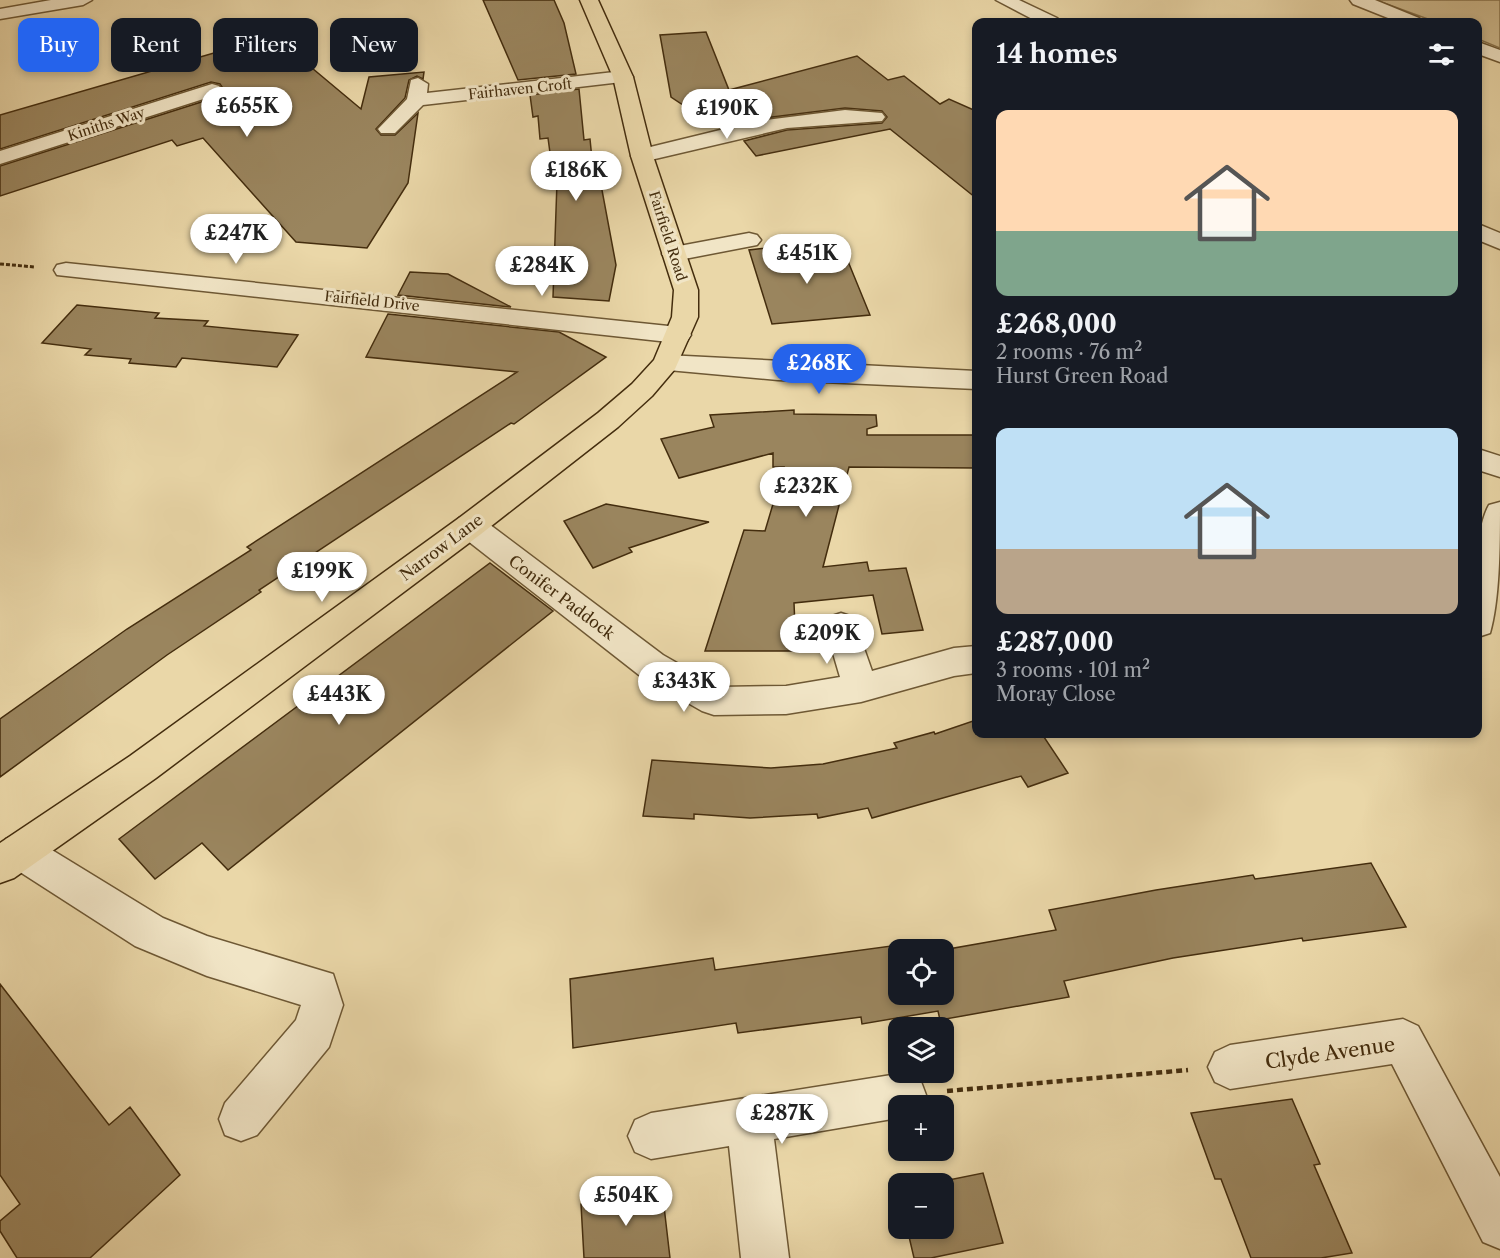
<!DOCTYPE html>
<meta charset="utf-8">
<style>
:root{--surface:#171b24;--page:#242831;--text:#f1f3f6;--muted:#9ea1a6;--accent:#2563eb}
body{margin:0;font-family:"Libre Caslon Text",serif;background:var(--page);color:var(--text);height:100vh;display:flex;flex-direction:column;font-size:22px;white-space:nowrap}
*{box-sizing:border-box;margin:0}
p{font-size:20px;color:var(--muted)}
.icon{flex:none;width:33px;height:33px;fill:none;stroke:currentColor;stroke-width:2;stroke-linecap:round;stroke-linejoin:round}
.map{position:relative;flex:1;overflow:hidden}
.details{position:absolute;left:972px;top:18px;width:510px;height:720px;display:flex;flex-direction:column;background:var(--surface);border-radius:12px;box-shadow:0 3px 9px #0003}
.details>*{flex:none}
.top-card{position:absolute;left:18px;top:18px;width:570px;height:54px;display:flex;gap:12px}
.fabs{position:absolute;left:888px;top:939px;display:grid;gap:12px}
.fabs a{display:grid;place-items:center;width:66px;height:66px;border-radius:12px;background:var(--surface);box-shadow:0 3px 9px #0003;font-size:30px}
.price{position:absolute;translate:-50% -51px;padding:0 14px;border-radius:21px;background:#fff;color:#222;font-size:20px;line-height:39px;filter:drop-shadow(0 2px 3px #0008)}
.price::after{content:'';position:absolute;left:50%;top:36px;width:18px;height:14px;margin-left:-9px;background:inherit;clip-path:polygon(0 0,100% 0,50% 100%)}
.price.selected{background:var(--accent);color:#fff}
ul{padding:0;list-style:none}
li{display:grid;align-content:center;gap:12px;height:318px;padding:0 24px}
li span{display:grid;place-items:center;height:186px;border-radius:12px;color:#555}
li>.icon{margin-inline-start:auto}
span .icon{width:108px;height:108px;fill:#fffc;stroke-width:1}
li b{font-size:26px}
h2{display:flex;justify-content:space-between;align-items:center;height:72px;padding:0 24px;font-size:26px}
.chip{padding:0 21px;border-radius:12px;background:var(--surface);box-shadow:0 3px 9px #0003;font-size:21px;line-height:54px}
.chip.selected{background:var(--accent);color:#fff}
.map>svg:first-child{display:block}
.green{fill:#ceba8e;stroke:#89744e;stroke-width:1.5}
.building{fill:#9a855e;stroke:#442d0e;stroke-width:1.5}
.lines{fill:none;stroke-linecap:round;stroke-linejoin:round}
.minor-casing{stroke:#6e5834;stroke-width:3}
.major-casing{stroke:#442d0e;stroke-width:3}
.path-far1{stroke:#442d0e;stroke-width:3;stroke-dasharray:4 2;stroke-linecap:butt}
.path{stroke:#442d0e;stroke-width:4.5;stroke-dasharray:6 4;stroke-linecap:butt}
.minor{fill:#f1e5c6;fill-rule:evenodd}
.major{fill:#ead7a8;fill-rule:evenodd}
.labels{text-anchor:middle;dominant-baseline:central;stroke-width:6;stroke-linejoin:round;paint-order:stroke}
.far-street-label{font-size:14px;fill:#442d0e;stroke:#f1e5c6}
.street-label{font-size:16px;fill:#442d0e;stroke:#f1e5c6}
.near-street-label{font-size:20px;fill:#442d0e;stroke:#f1e5c6}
</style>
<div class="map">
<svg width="1500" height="1258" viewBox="0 0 1500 1258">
<rect width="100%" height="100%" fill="#ead7a8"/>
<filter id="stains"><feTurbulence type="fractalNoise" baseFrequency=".00333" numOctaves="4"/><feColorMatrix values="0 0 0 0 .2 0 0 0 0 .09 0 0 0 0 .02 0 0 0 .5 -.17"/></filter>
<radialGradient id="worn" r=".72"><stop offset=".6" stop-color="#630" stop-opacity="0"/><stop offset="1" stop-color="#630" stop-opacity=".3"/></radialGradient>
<!-- green -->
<path class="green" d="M1376,0H1500V48L1478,39V22H1436Z"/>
<!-- building -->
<path class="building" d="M483,0H554L564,23L576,74L518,80Z
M706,32L729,90L857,56L888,80L904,76L940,104L949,99L976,111V198L890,129L756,156L744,141L787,130L882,123L887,117L882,111L845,108L757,119L731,125L719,110L701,117L671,97L660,35Z
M238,46L288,48L361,109L369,77L424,72L423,79L417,76L409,80L405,98L376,129L381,135H395L418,113L408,183L367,248L296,242L203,138L177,146L172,140L0,196V166L220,96L224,90L220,84L211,82L0,149V115Z
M579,89L584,140L590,139L592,159L596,158L616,265L609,301L553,297L557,182H554L548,138L540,139L538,116L533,117L530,95Z
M811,243L818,257L845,254L870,315L772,324L749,250Z
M410,272L448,274L511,307L398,295Z
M77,305L159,313L155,318L208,321L204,326L298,335L277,367L182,358L176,367L129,363L131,359L85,355L91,349L42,343Z
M388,314L559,332L606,357L514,424L511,423L259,590L261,592L167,655L0,777V719L127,629L251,550L247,547L517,372L366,357Z
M794,410V414L876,415L877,426L867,429V435H976V468L849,467L823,567L867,562L869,571L906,568L923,630L882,634L873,595L794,603L796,651H705L744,530L765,531L784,467H773V453L679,478L661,439L714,427L710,415Z
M606,504L709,522L629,548L632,552L593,568L564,521Z
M490,563L553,611L228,870L202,843L155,879L119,839Z
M976,720V734H1042L1068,773L1028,787L1021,776L872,818L868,808L818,818L817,814L750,818L694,814V819L643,816L652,760L771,768L823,764L897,748L894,743L934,732L935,734Z
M1371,863L1406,927L1303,941L1302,938L1173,958L1064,981L1069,997L940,1020L938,1011L862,1024L861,1017L738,1033L736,1023L573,1048L570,979L713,958L715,970L906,944L907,950H898V994H944L943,950L1056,930L1049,910L1156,890L1253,875L1255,879Z
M0,984L109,1125L130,1107L180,1175L90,1258H17L0,1231V1221L20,1204L0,1175Z
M1292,1099L1320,1164L1314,1165L1352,1253L1321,1258H1251L1221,1179H1215L1191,1113Z
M983,1173L1003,1243L931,1258H914L907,1228H944V1184H929Z
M662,1189L670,1258H584L581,1204Z"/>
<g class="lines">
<!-- minor casing -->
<g class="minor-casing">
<path id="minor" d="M51,0H92L83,5L0,19V9Z
M996,0H1019L1057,18L1060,22H1038Z
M1350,0H1375L1419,18L1422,22H1398L1353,4Z
M1478,42L1500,50V62L1478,54Z
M623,71L630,73L633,77L630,81L423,105L395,133H381L378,129L407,99L411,80L418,78L428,84L427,93Z
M212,84L219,86L222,90L219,94L0,164V151Z
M845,110L882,113L885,117L882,121L787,128L642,162L634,161L631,156L634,151L757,121Z
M1478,224L1500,233V249L1478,240Z
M749,233L757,235L761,240L757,245L674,261L666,259L662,254L666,249L674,247Z
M66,263L678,327L687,329L691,335L687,341L678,343L57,275L54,270L57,265Z
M666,355L976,371V389L778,380L657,369L653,363L657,357Z
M1478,449L1500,456V477L1478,470Z
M1500,502C1500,541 1500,599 1490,633L1478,637C1474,605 1473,533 1489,505Z
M470,515L481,518L663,655L719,687L786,686L840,677L825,626L829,617L841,613L853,617L872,671L954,648L976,646V673L954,676L861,702L786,714L714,715L702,711L639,675L459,534L455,526L459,518Z
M20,833L34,839L163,918L207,936L333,974L343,1005L329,1047L257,1135L241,1141L225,1135L219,1119L225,1103L296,1020L301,1005L207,976L135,946L6,863L1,851L6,839Z
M1403,1019L1418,1026L1500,1177V1249L1483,1242L1392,1064L1230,1089L1215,1082L1208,1067L1215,1052L1230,1045Z
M904,1073L920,1079L926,1095L922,1106H898V1118L774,1139L789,1258H741L729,1146L651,1159L635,1152L628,1136L635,1120L651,1113Z"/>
</g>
<!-- major casing -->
<g class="major-casing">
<path id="major" d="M580,0H598L633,77L653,156L698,290V317L675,369L652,396L618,427L481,534L156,778L14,878L0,883V843L130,756L459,518L598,413L632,384L654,360L672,317L674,290L631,156L613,77Z"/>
</g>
<!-- path-far1 -->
<path class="path-far1" d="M0,264L35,267"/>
<!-- path -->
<path class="path" d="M947,1091L1188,1070"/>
<!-- minor -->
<use href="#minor" class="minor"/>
<!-- major -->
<use href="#major" class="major"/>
</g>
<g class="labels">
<!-- far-street labels -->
<g class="far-street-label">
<text transform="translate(520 89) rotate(-6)">Fairhaven Croft</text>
<text transform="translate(106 124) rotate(-18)">Kiniths Way</text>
<text transform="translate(668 236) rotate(72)">Fairfield Road</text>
<text transform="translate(372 301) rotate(6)">Fairfield Drive</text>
</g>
<!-- street labels -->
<g class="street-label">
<text transform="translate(441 547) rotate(-37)">Narrow Lane</text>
<text transform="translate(562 597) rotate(37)">Conifer Paddock</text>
</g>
<!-- near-street labels -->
<g class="near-street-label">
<text transform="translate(1330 1053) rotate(-8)">Clyde Avenue</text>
</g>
</g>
<rect width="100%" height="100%" filter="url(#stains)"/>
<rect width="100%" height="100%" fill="url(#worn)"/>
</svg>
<div class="fabs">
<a><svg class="icon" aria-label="locate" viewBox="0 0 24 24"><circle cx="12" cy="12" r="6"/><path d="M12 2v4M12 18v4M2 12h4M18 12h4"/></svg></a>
<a><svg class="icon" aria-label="layers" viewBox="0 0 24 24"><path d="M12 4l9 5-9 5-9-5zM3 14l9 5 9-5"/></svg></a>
<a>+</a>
<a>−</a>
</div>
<b class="price" style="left:247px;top:138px">£655K</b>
<b class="price" style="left:727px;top:140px">£190K</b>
<b class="price" style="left:576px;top:202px">£186K</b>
<b class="price" style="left:236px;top:265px">£247K</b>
<b class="price" style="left:807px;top:285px">£451K</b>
<b class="price" style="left:542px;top:297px">£284K</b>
<b class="price selected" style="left:819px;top:395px">£268K</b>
<b class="price" style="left:806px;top:518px">£232K</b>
<b class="price" style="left:322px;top:603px">£199K</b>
<b class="price" style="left:827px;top:665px">£209K</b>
<b class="price" style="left:684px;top:713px">£343K</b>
<b class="price" style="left:339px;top:726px">£443K</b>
<b class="price" style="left:782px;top:1145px">£287K</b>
<b class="price" style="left:626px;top:1227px">£504K</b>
<div class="top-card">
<a class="chip selected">Buy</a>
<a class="chip">Rent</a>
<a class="chip">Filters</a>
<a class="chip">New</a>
</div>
<section class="details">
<h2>14 homes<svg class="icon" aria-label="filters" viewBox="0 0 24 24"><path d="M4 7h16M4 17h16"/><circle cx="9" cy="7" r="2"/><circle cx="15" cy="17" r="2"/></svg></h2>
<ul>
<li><span style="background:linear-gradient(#ffd9b3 65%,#7fa58c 0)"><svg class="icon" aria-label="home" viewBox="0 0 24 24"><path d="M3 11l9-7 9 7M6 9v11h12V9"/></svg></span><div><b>£268,000</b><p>2 rooms · 76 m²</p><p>Hurst Green Road</p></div></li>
<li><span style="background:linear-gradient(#bfe0f5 65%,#b9a48a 0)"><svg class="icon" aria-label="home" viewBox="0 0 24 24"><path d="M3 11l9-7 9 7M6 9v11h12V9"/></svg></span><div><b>£287,000</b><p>3 rooms · 101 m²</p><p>Moray Close</p></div></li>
</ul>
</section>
</div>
